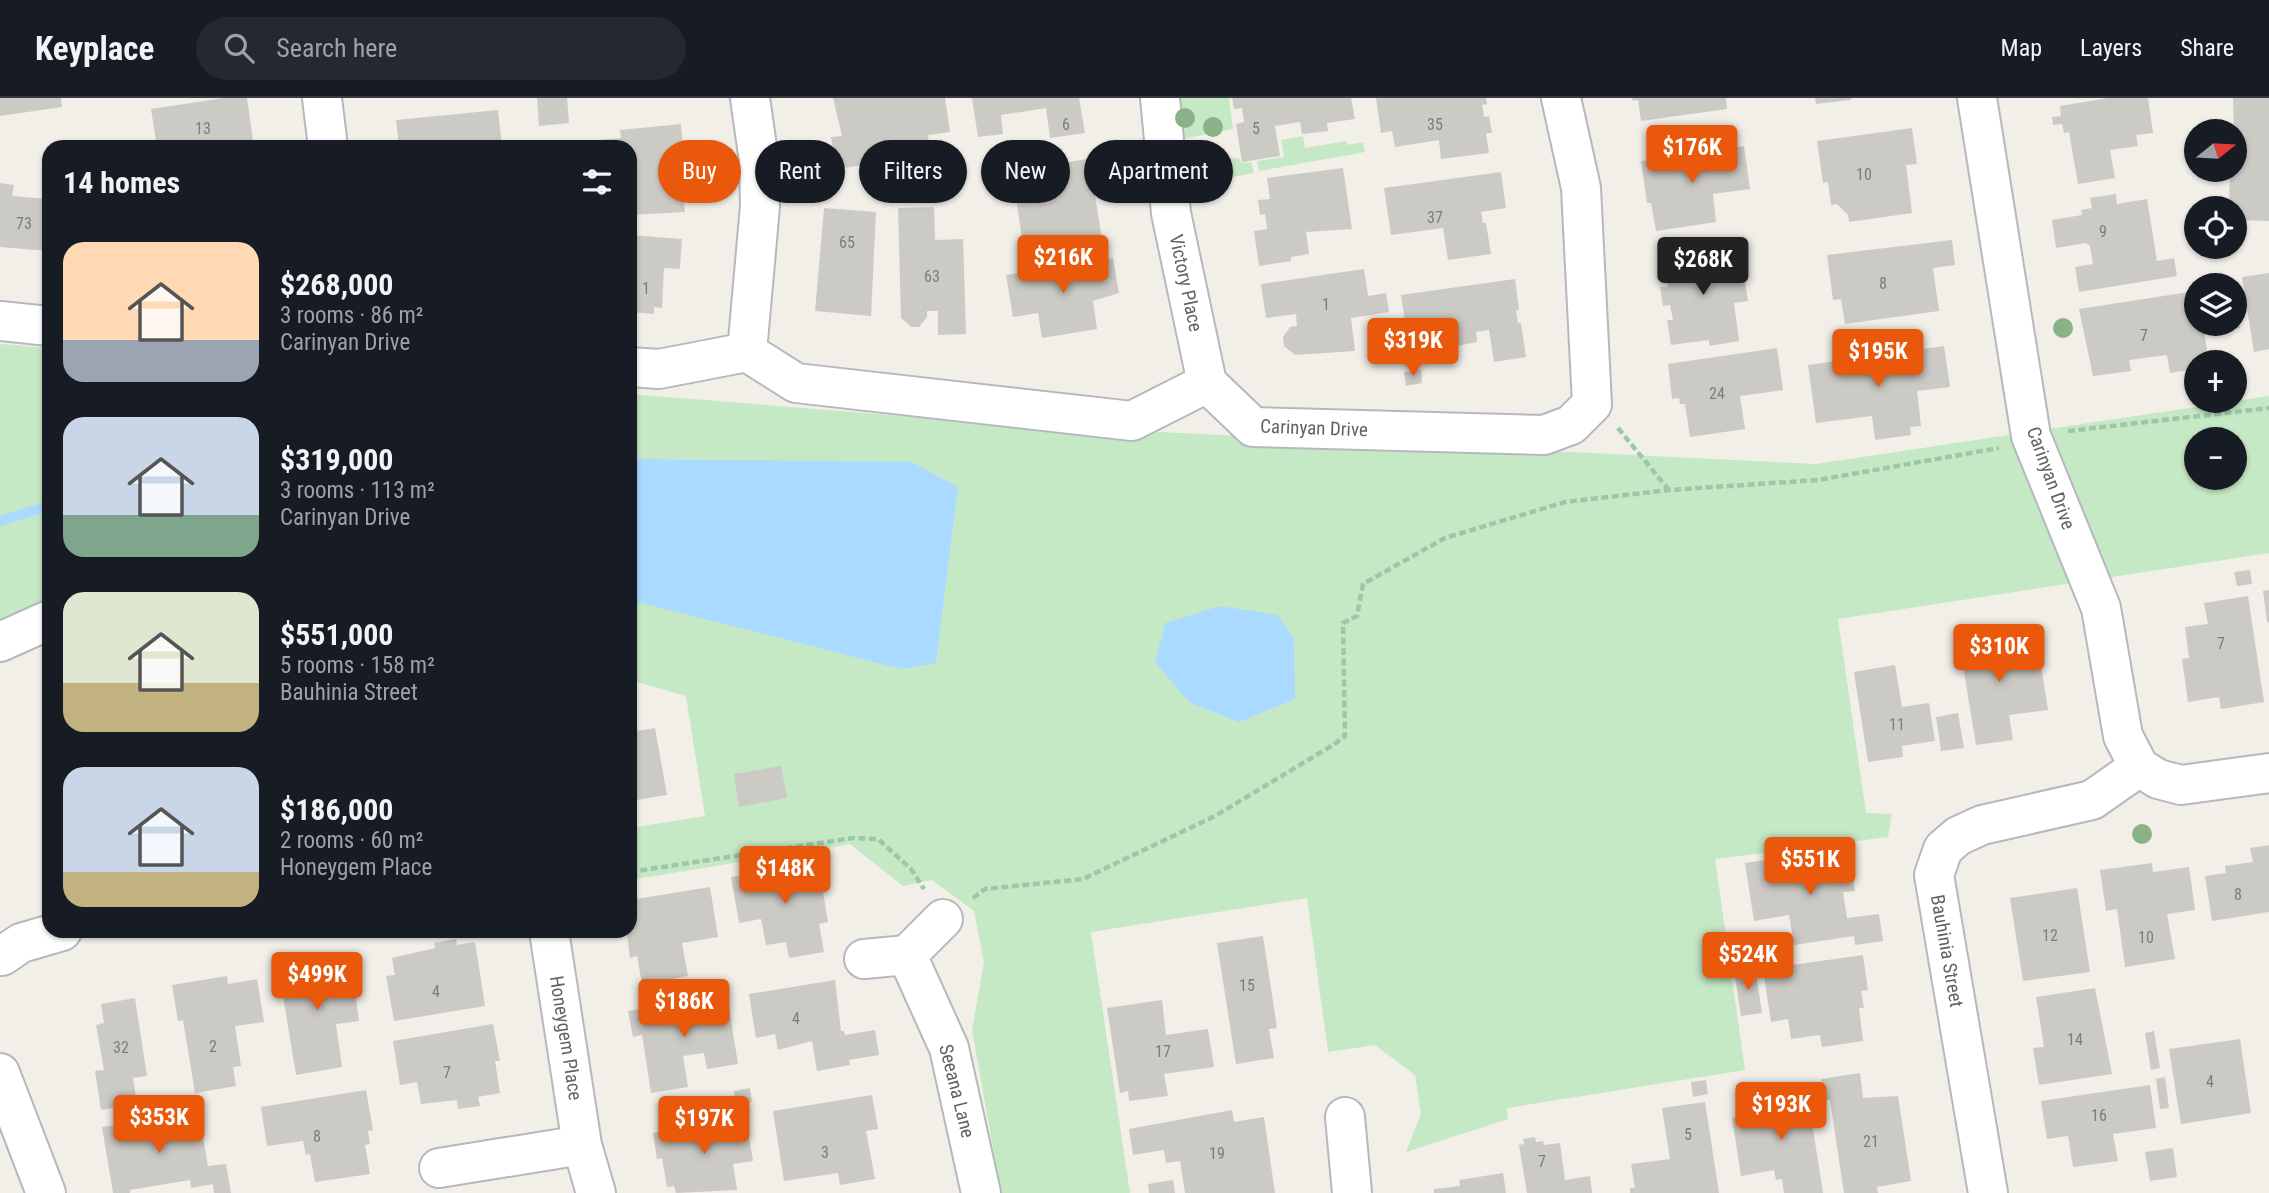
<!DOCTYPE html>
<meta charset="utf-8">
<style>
:root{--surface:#171b24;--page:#242831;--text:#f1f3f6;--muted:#9ea1a6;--line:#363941;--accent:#ea580c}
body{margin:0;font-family:"Roboto Condensed",sans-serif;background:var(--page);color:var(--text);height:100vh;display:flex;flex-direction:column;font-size:26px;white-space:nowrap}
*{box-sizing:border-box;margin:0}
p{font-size:23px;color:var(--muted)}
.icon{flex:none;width:38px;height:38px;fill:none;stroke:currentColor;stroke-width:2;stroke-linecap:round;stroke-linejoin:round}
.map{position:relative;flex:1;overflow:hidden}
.details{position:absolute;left:42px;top:42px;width:595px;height:798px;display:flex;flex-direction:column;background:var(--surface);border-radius:21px;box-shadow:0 2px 5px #0004}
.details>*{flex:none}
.top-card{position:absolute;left:658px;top:42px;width:665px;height:63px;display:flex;gap:14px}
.needle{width:46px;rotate:72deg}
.controls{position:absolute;left:2184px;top:21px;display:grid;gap:14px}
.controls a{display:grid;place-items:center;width:63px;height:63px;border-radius:50%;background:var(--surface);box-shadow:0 2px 5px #0004;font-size:35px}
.price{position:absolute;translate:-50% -60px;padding:0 16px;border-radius:7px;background:var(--accent);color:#fff;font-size:23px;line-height:46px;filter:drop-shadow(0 2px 4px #0008)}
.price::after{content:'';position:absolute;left:50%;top:42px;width:21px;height:16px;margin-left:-10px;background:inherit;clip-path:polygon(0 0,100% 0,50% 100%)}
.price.active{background:#222;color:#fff}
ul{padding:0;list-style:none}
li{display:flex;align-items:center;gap:21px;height:175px;padding:0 21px}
li span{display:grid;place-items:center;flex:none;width:196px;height:140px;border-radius:21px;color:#555}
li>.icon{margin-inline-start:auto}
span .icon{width:84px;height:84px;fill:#fffc;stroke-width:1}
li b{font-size:30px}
h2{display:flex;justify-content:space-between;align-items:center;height:84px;padding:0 21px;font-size:30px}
.tag{padding:0 24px;border-radius:32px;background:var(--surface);box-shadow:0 2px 5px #0004;font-size:24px;line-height:63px}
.tag.active{background:var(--accent);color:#fff}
header{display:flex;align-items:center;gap:42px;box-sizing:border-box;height:98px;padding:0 35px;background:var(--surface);border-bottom:2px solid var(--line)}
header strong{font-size:33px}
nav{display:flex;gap:38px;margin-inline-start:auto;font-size:24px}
.search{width:490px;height:63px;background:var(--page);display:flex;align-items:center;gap:18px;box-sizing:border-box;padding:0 24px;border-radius:38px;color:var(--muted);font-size:26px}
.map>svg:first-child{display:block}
.green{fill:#c5e8c5;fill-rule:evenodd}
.water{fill:#aadaff}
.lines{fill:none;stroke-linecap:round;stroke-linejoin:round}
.stream{stroke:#aadaff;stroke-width:10}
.building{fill:#cccac5}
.minor-casing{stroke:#b5b8bc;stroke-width:42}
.path{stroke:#9cc7a9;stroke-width:4.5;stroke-dasharray:7 3.5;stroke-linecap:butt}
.minor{stroke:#fff;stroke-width:38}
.tree{fill:#89b387}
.labels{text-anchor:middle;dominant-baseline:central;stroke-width:5;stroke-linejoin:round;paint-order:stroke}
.number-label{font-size:16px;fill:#7a7d7f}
.street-label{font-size:19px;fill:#5f6368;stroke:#fff}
</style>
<header>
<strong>Keyplace</strong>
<div class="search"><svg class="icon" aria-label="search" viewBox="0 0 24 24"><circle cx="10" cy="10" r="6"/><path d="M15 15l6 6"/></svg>Search here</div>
<nav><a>Map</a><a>Layers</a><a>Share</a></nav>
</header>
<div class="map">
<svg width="2269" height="1095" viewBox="0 0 2269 1095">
<rect width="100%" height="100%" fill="#f1efe8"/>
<!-- green -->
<path class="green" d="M1180,0H1229L1233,31L1182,41Z
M1303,38L1305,50L1346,43L1347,47L1363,44L1365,54L1259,73L1257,63L1284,59L1281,42Z
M1239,60L1241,65L1251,64L1254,75L1185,88L1183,64Z
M0,246L49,250V512L0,533Z
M630,296L1014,327L1816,366L2269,298V455L1838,521L1866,715L1892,716L1888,739L1715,761L1745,972L1507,1010L1508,1021L1406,1054L1421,1016L1415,977L1375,947L1328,954L1307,800L1091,834L1130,1095H1001L972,932L984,864L974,813L932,782L903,788L850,746L630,782V730L705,718L686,598L630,582ZM2196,341H2235V380H2196Z"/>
<!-- water -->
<path class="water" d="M630,361L911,364L958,389L936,565L901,571L630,502Z
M1220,508L1277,517L1294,540L1295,601L1239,624L1189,604L1155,564L1165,525Z"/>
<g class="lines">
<!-- stream -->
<path class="stream" d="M0,423L49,408"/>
</g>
<!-- building -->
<path class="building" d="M0,0H61L62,9L0,18Z
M224,0H247L254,49H157L151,11Z
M537,0H567L569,25L539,28Z
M833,0H945L950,34L928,37L930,53L869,62L870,66L837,71L831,39L842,38Z
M972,0H1079L1085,35L1050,40L1046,10L1001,17L1003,36L978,39Z
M1232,0H1351L1355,21L1327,25L1328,33L1302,36L1300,24L1275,28L1280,58L1242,64L1236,26L1244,24L1242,10L1234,11Z
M1376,0H1486L1487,6L1482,7L1484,19L1489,18L1492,35H1486L1489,55L1441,61L1439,42L1395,49L1392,33L1381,35Z
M1632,0H1726L1727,11L1641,23L1638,2L1633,3Z
M1815,0H1851V2L1816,6Z
M2108,0H2148L2153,35L2136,37L2138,48L2110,52L2115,80L2078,86L2069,34L2064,35L2062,26L2053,27L2052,19L2061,18L2060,8Z
M2233,0H2269V123L2235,122V110H2229L2230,72H2235Z
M498,12L502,49H399L396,22Z
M681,26L686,85H682L685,114L630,117V49H552V46L621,40L620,32Z
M1912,30L1917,66L1906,67L1912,115L1849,124L1848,117L1837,106L1831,107L1828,84L1823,85L1817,43Z
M1744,48L1750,91L1713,96L1716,124L1656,133L1651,105H1647L1641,63Z
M1094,60L1097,83L1101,82L1104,96L1095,97L1102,142L1024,153L1012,73Z
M1343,70L1352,131L1306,134L1309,156L1291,159V163L1259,168L1254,133L1267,131L1265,116L1260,117L1258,102L1270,101L1267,80Z
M1501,74L1506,110L1481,114L1483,125H1486L1491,156L1448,162L1443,130L1391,137L1384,90Z
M0,85L14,87L12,98L49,101V153L0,149Z
M2116,96L2117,106L2147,101L2157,163L2174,160L2177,178L2079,194L2075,169L2093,166L2090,148L2086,145L2056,150L2052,122L2082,117L2081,112L2092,110L2090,100Z
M934,109L935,142L963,141L966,236L938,237V213H927V219L919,229H911L901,220L898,110Z
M824,110L876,114L871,218L815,213Z
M630,137L682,141L680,171L664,170L662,210L654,209V216L630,214Z
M1952,142L1955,167L1933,170L1939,213L1845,226L1841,201L1833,202L1827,157Z
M1726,149L1729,172L1743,170L1748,203L1734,205L1739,243L1709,248V242L1671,247L1667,222H1673L1670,207L1663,208L1660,189H1668L1663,158Z
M1113,160L1119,195L1093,203L1097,231L1042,240L1038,215L1013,219L1006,177Z
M1364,171L1368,198L1386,195L1389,214L1351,220L1355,253L1295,257L1284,248L1283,239L1290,229L1297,228L1296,216L1266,220L1261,186Z
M2269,175V251L2254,254L2242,179Z
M1515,181L1519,212H1516L1518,225H1521L1526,259L1494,264L1489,232L1476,234L1477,244L1452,249L1454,262L1438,264V260L1411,264L1401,197Z
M2196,193V226H2203L2209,264H2196V271L2170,275L2167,257L2129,262L2131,273L2093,278L2079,211Z
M2235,209L2240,230L2226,233L2224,226H2235Z
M1944,248L1950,289L1917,293L1921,328L1910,329L1911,337L1875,342L1872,318L1816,325L1808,267Z
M1777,250L1783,292L1740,298L1745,331L1690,339L1685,306H1680L1679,300L1672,301L1668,266Z
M1421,272L1422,285L1406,288L1404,274Z
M2250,472L2252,486L2237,488L2234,474Z
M2269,492V524H2267L2263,493Z
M2248,498L2264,604L2221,611L2219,599L2188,604L2182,561L2189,560L2185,529L2208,526L2204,505Z
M2006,530L2011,560L2039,555L2048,612L2009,617L2013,642L1976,647L1958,537Z
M1895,567L1902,609L1929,605L1935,643L1902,648L1903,659L1868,664L1854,574Z
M1958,615L1964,650L1941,653L1936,619Z
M655,630L667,697L630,703V634Z
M781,668L787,700L739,709L734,676Z
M2269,747V814L2212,823L2205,778L2226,775L2225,768L2253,764L2250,750Z
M1848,750L1855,793L1843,794L1847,820L1879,816L1883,843L1855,847L1854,838L1794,847L1789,817L1754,823L1745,765Z
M818,764L828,824L819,826L824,854L789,860L786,844L766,847L761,821L739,825L731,779Z
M2152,765L2153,774L2189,769L2195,812L2167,816L2175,861L2125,869L2117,811L2106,813L2100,772Z
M710,789L718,839L682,845L688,878L642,886L637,858L630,860L627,836L621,837L620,833H630V802Z
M2077,790L2090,874L2023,883L2010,800Z
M1263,838L1277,930L1269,931L1274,960L1236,966L1217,845Z
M456,841L457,847L475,844L485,908L394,923L386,878L395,877L392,860L435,850L434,845Z
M1863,857L1868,892L1861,893L1864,910H1859L1863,943L1822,949L1820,937L1791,941L1788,921L1771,924L1763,871Z
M315,861L316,865L325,863L326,870L351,866L359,923L336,926L342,969L296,977L278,867Z
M1755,870L1762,915L1741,918L1734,873Z
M227,878L228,886L257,881L264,924L235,928L241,968L233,969L236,988L195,995L183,922L178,923L172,887Z
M835,882L841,933H844L845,937L875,932L879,957L849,962L850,967L817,973L812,943L778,952L775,936L756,940L749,896Z
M2095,890L2112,976L2039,987L2033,950L2044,949L2036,899Z
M727,897L738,966L707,971L704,955L683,958L688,989L651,995L642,937L633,939L628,913Z
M135,900L147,978L133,980L137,1006L101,1012L95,973L104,972L96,927L104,925L101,906Z
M1162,902L1166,937L1208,931L1214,969L1164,976L1168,998L1129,1003L1128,993L1120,995L1107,910Z
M493,926L500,963H495L500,995L478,999L480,1008L458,1011L457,1002L421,1006L417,984L400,987L393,943Z
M2154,933L2160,970L2151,972L2145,935Z
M2240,941L2251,1015L2181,1026L2169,951Z
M1860,975L1863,1000L1898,998L1911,1083L1877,1089L1878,1095H1844L1830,1002L1823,1003L1821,981Z
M2165,979L2169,1010L2160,1011L2156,981Z
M1706,982L1708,996L1693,999L1691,984Z
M1806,986L1823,1095H1784L1782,1081L1776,1082L1774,1072L1741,1078L1732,1020L1769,1014L1767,998L1780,995V990Z
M2150,987L2156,1030L2113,1036L2118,1063L2073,1069L2068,1038L2047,1041L2041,1003Z
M750,990L752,1004L736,1007L734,993Z
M366,992L373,1032L368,1033L370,1046L365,1047L370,1076L315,1084L310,1056L306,1057L303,1043L267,1048L261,1009Z
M872,997L878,1031L866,1033L875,1081L840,1087L838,1075L784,1083L773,1013Z
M1705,1004L1719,1095H1630V1090H1635L1631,1066L1670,1061L1662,1010Z
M173,1011L176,1032L201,1028L208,1068L226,1066L231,1095H214L213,1086L191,1090L190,1082L130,1092V1095H113L102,1029L130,1025L129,1019Z
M1232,1012L1234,1024L1264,1019L1275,1095H1185L1180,1063L1166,1065L1164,1052L1133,1057L1129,1031Z
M746,1020L753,1063L733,1066L737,1092L676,1095L674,1088L667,1089L662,1060L657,1061L653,1035Z
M1535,1039L1536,1044L1543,1043L1544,1047L1560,1045L1565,1082L1590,1078L1592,1095H1527L1519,1047L1524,1046L1523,1041Z
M2173,1050L2177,1079L2150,1083L2145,1054Z
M1503,1075L1506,1095H1434V1091L1460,1088L1459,1082Z
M1173,1082L1175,1095H1149L1148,1086Z"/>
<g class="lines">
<!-- minor casing -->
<g class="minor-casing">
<path id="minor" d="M322,0L328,49
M1160,0L1171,115L1207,285
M1977,0L2031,338L2101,510L2123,638L2139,669
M0,223L49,228
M747,254L760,108L759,63L750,0
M630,269L659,271L747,254L796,285L1132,323L1207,285L1253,329L1544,337L1571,327L1592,306L1581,90L1561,0
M0,544L49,522
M943,821L907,857L949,950L981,1095
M549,833L582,1047
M2,858L21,845L62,833
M864,861L907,857
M0,975L46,1095
M1345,1019L1352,1095
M439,1070L582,1047L596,1095
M1988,1095L1934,777L1943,751L1958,738L1982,727L2092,702L2139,669L2158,681L2181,687L2269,675"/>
</g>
<!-- path -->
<path class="path" d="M1618,330L1668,391
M2068,333L2269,310
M630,774L853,740L878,741L911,771L924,791
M973,800L985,791L1083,781L1215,718L1333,647L1345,638L1343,525L1357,518L1363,486L1445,440L1565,404L1669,392L1818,382L1999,350"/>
<!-- minor -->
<use href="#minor" class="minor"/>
</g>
<!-- trees -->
<g class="tree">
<circle cx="1185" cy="20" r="10"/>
<circle cx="1213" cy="29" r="10"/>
<circle cx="1218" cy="69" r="10"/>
<circle cx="2063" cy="230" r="10"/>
<circle cx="2142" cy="736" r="10"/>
</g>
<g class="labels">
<!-- number labels -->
<g class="number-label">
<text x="1066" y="26">6</text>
<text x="1435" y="26">35</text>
<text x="203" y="30">13</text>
<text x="1256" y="30">5</text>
<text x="1864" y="76">10</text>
<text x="1435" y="119">37</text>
<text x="24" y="125">73</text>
<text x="2103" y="133">9</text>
<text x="847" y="144">65</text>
<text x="932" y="178">63</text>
<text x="1883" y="185">8</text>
<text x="646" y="190">1</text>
<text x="1326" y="206">1</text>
<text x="2144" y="237">7</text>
<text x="1717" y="295">24</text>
<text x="2221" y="545">7</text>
<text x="1897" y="626">11</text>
<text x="2238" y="796">8</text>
<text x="2050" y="837">12</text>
<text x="2146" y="839">10</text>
<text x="1247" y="887">15</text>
<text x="436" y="893">4</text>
<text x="796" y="920">4</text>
<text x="2075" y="941">14</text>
<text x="213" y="948">2</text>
<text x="121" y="949">32</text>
<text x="1163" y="953">17</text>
<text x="447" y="974">7</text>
<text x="2210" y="983">4</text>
<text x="2099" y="1017">16</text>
<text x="1688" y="1036">5</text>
<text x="317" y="1038">8</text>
<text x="1871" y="1043">21</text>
<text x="825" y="1054">3</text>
<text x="1217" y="1055">19</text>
<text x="1542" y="1063">7</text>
</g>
<!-- street labels -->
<g class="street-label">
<text transform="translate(1186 185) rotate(78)">Victory Place</text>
<text transform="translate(1314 330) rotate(2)">Carinyan Drive</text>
<text transform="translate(2051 380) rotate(70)">Carinyan Drive</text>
<text transform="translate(1947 853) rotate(80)">Bauhinia Street</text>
<text transform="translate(566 940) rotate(81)">Honeygem Place</text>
<text transform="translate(957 993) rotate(76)">Seeana Lane</text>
</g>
</g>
</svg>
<div class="controls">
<a><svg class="needle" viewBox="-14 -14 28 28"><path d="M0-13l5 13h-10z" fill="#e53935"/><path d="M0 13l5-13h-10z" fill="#9ea1a6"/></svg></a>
<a><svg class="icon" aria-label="locate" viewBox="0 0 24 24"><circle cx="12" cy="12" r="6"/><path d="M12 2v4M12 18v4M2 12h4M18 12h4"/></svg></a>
<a><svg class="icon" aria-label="layers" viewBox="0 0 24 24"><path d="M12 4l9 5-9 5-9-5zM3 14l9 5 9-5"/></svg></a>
<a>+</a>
<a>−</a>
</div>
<b class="price" style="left:1692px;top:87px">$176K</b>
<b class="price" style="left:1063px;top:197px">$216K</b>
<b class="price active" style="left:1703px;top:199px">$268K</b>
<b class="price" style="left:1413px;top:280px">$319K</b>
<b class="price" style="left:1878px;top:291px">$195K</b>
<b class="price" style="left:1999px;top:586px">$310K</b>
<b class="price" style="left:1810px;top:799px">$551K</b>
<b class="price" style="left:785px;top:808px">$148K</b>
<b class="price" style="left:1748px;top:894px">$524K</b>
<b class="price" style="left:317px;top:914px">$499K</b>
<b class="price" style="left:684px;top:941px">$186K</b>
<b class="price" style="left:1781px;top:1044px">$193K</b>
<b class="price" style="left:159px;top:1057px">$353K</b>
<b class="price" style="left:704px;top:1058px">$197K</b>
<div class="top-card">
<a class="tag active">Buy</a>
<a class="tag">Rent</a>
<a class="tag">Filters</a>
<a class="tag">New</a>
<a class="tag">Apartment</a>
</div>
<section class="details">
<h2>14 homes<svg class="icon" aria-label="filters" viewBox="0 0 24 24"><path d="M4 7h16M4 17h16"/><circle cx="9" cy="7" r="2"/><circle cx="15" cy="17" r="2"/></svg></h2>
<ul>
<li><span style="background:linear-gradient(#ffd9b3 70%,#9aa5b1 0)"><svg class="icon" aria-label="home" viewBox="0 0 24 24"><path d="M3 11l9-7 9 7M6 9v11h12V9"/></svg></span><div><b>$268,000</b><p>3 rooms · 86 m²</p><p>Carinyan Drive</p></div></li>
<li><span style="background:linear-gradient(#c9d6e8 70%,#7fa58c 0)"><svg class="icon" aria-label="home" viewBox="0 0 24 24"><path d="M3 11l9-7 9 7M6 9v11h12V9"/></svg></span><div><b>$319,000</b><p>3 rooms · 113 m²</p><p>Carinyan Drive</p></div></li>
<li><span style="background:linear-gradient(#dfe7d0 65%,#c2b280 0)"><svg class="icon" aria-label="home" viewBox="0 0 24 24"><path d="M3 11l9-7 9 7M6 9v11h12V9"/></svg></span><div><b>$551,000</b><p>5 rooms · 158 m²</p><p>Bauhinia Street</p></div></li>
<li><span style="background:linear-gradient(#c9d6e8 75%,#c2b280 0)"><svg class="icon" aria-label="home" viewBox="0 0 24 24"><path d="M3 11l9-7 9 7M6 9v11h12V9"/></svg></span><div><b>$186,000</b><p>2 rooms · 60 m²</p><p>Honeygem Place</p></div></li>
</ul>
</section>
</div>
